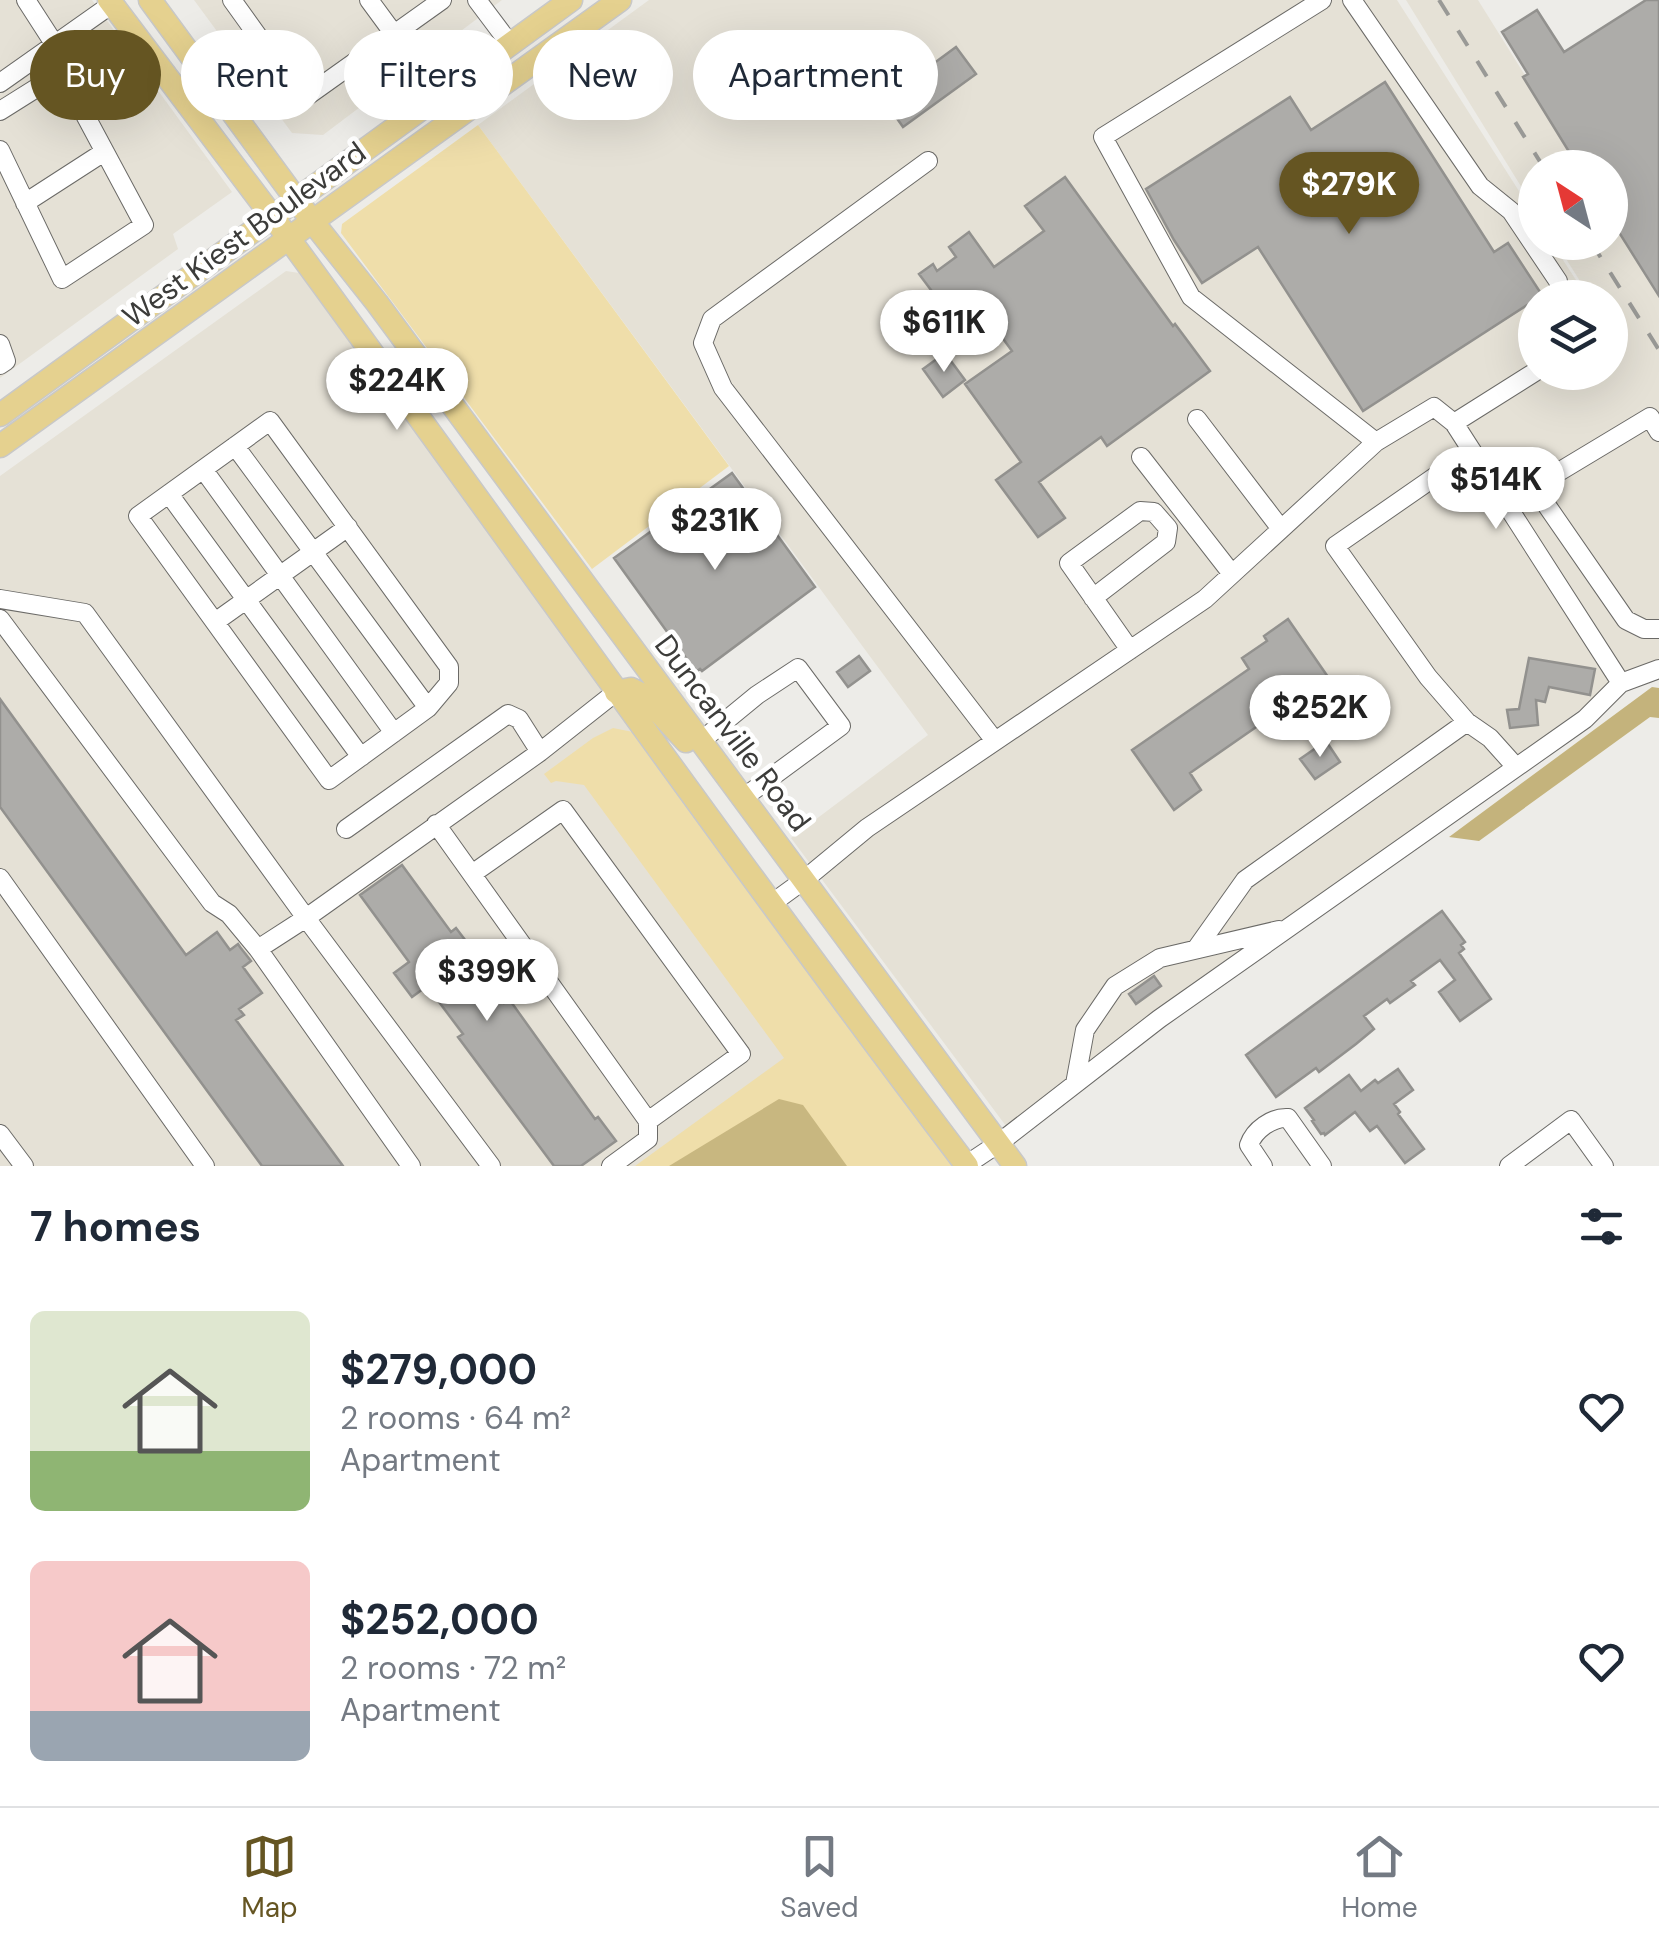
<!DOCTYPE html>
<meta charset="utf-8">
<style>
:root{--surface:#fff;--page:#f2f2f3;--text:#1f2937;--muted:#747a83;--line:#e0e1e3;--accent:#655522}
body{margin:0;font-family:"DM Sans",sans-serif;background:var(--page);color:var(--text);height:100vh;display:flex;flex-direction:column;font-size:38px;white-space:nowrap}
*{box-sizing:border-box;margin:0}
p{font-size:32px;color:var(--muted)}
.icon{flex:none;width:55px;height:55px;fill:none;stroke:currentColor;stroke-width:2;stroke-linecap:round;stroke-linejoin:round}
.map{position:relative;height:1166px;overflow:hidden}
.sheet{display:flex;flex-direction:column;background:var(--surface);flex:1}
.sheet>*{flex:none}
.top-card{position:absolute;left:30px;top:30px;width:1000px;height:90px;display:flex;gap:20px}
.needle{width:65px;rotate:324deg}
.fabs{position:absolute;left:1518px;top:150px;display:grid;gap:20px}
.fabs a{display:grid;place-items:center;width:110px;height:110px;border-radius:50%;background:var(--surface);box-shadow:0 10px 40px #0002;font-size:50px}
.price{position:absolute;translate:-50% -85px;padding:0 22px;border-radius:35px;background:#fff;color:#222;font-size:32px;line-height:65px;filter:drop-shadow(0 2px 5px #0008)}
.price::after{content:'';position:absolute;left:50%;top:60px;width:30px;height:22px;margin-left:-15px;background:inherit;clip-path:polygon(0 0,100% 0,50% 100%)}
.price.active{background:var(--accent);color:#fff}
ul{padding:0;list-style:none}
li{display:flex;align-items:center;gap:30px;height:250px;padding:0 30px}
li span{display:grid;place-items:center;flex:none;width:280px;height:200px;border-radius:15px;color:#555}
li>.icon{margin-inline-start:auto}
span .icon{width:120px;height:120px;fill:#fffc;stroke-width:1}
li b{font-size:42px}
h2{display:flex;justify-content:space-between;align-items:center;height:120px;padding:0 30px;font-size:42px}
.pill{padding:0 35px;border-radius:45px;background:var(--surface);box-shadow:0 10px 40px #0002;font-size:35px;line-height:90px}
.pill.active{background:var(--accent);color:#fff}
.tabs{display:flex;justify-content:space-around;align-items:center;height:140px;border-top:2px solid var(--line);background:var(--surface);font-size:28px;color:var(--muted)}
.tabs a{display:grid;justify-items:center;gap:5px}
.tabs .active{color:var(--accent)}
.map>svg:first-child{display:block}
.built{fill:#e5e1d6}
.green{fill:#efdeaa}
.forest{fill:#c4b37c}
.water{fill:#c8b780}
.building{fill:#adaca9;stroke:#92918e;stroke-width:2.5}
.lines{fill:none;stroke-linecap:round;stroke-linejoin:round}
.minor-casing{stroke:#6b6a67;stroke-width:20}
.major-casing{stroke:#c8c8c8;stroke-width:25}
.minor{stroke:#fff;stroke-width:18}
.major{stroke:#e5d18f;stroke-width:22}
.rail{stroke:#999996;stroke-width:4;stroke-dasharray:18 18;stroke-linecap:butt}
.labels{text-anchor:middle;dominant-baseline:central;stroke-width:9;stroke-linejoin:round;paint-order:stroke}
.street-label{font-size:30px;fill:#3c3c3a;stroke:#fff}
</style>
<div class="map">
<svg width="1659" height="1166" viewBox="0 0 1659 1166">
<rect width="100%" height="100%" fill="#edece8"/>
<!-- built -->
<path class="built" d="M0,0H92L232,192L173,234L178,249L0,378Z
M194,0H502L323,135L292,133Z
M649,0H1397L1535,216V242L1552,243L1587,297L1535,298V372H1610V334L1617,343L1610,331V298L1590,297L1556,243L1610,242V213L1659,292V677L1630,673L1009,1130L791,838L928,735L478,125Z
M1406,0H1478L1582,167L1535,168V209Z
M286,271L299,273L946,1157L934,1166H0V476Z"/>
<!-- green -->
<path class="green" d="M478,125L729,466L592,569L341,233L342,224Z
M613,728L638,733L956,1166H635L784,1058L584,785L556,781L551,783L544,774L593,738Z"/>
<!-- forest -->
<path class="forest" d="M1652,687L1659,688V718L1650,717L1479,841L1449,837Z"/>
<!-- water -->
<path class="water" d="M779,1099L803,1105L847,1166H669Z"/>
<!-- building -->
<path class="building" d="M1646,0H1659V296L1610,218V168H1579L1523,77L1528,74L1502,32L1537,10L1564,52Z
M956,47L976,74L903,127L884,100Z
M1385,82L1494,252L1508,243L1542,295L1535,298V300L1363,411L1258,247L1202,283L1174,240L1146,189L1290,97L1311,130Z
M1065,177L1173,326L1175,324L1210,371L1107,446L1101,437L1039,482L1065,518L1038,537L996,480L1021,462L965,384L1012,351L985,314L968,326L947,297L940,302L919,274L933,264L937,271L956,257L949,247L969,232L994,267L1044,231L1025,206Z
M945,353L965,380L943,397L923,369Z
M732,473L815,587L702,671L700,669L696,672L614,558Z
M1288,619L1328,677L1190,773L1201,790L1174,810L1132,750L1249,669L1242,658L1267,641L1264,636Z
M859,656L870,671L848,687L837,672Z
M1529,658L1595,669L1590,695L1549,687L1545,702L1536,700L1538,725L1510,728L1507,710L1519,709Z
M0,699L186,955L217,932L230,950L238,944L240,947L251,961L243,967L262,993L239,1009L244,1015L236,1020L343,1166H262L0,807Z
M1326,741L1340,762L1315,779L1300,759Z
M402,865L451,932L456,928L475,953L469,957L504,1003L509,999L595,1119L598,1117L616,1141L581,1166H554L458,1037L463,1034L427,986L412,997L394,973L409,962L360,895Z
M1442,911L1465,942L1461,945L1464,949L1459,953L1491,999L1460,1021L1439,992L1455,980L1440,960L1411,981L1415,985L1404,993L1390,1003L1387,999L1364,1016L1374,1029L1356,1044L1319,1072L1316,1068L1276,1097L1246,1055Z
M1154,976L1161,986L1136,1004L1129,994Z
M1398,1069L1413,1090L1394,1104L1400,1112L1398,1114L1424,1149L1405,1163L1377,1126L1370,1131L1355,1112L1325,1135L1324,1133L1321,1134L1312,1121L1314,1120L1305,1108L1349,1075L1361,1091L1375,1080L1378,1083Z"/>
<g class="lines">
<!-- minor casing -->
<g class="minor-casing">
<path id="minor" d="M26,0L55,45
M232,0L303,99L442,0
M369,0L394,34
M477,0L510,44
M1322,0L1103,137L1191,297L1376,442
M1352,0L1480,186L1511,211L1558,281
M0,83L112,4
M0,111L62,72L144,225L62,279L0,150
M928,161L712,319L703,343L723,388L995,741
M25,203L104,152
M0,344L6,361L0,365
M1197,419L1281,529
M270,421L449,667V683L428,708L329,780L138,516Z
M1454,423L1535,372
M1659,432L1650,417L1542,482L1543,500L1626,620L1644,629H1659
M235,446L428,708
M1141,457L1232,574
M203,469L394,733
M169,494L361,757
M1093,598L1166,542L1168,528L1154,512L1140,511L1069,563L1130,650
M0,599L85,613L306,918L491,1166
M0,619L212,903L229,914L258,949L306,918L540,752
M215,622L348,527
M1621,683L1659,669
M1467,722L1428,677L1335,546L1472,451
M701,741L757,695L798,668L841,726L743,798
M436,824L648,1121V1139L611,1166
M346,829L508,714L519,719L540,752L616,692
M472,874L563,810L741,1054L648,1121
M0,878L205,1166
M771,904L804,880L867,828L1205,599L1376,442L1434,407L1454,423L1621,683L1585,719L1159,1019L999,1143L966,1165
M258,949L411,1166
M1196,949L1245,880L1467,722L1490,738L1516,767
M1075,1084L1085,1030L1115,986L1160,958L1279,930
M0,1134L24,1166
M1263,1166L1249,1145C1254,1130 1272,1117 1288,1118L1322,1166
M1509,1166L1571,1120L1604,1166"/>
</g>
<!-- major casing -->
<g class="major-casing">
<path id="major" d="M109,0C168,79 228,157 287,236C514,546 735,860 967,1166
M150,0L312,221L377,303L1015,1166
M0,415L571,0
M0,446L620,0
M616,692L631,689L643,695L686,741"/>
</g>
<!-- minor -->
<use href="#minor" class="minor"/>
<!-- major -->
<use href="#major" class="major"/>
<!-- rail -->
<path class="rail" d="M1439,0L1544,168
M1591,242L1659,350"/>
</g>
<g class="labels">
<!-- street labels -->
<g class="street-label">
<text transform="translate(244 234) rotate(-36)">West Kiest Boulevard</text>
<text transform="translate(733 733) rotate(53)">Duncanville Road</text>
</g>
</g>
</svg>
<div class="fabs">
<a><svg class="needle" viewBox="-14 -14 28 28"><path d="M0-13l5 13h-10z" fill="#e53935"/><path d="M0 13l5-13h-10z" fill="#747a83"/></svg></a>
<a><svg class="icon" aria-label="layers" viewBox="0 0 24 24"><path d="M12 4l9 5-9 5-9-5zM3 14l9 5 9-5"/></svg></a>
</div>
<b class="price active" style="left:1349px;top:237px">$279K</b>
<b class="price" style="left:944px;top:375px">$611K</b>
<b class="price" style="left:397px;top:433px">$224K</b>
<b class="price" style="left:1496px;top:532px">$514K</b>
<b class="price" style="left:715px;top:573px">$231K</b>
<b class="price" style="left:1320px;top:760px">$252K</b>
<b class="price" style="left:487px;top:1024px">$399K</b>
<div class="top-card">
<a class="pill active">Buy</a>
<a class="pill">Rent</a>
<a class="pill">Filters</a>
<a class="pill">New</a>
<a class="pill">Apartment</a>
</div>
</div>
<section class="sheet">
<h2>7 homes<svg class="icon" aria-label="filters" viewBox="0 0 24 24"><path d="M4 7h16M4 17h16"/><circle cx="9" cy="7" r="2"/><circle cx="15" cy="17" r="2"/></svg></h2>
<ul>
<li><span style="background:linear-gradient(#dfe7d0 70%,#8fb573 0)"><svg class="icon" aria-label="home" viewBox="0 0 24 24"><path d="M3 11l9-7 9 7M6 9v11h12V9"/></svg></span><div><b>$279,000</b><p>2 rooms · 64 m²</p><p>Apartment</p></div><svg class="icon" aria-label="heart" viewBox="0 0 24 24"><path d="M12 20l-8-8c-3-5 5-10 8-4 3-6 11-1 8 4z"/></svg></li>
<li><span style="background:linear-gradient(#f6c9c9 75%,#9aa5b1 0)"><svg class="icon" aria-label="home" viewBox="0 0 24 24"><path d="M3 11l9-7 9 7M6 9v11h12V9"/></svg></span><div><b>$252,000</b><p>2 rooms · 72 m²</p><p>Apartment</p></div><svg class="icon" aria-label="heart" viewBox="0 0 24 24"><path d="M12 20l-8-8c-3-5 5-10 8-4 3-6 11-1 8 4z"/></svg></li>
</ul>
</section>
<nav class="tabs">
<a class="active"><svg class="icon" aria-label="map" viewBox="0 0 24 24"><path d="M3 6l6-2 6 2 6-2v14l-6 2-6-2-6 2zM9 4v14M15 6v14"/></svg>Map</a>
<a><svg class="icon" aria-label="saved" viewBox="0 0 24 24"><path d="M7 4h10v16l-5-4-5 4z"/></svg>Saved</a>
<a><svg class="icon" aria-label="home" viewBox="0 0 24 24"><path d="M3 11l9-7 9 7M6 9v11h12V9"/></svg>Home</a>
</nav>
